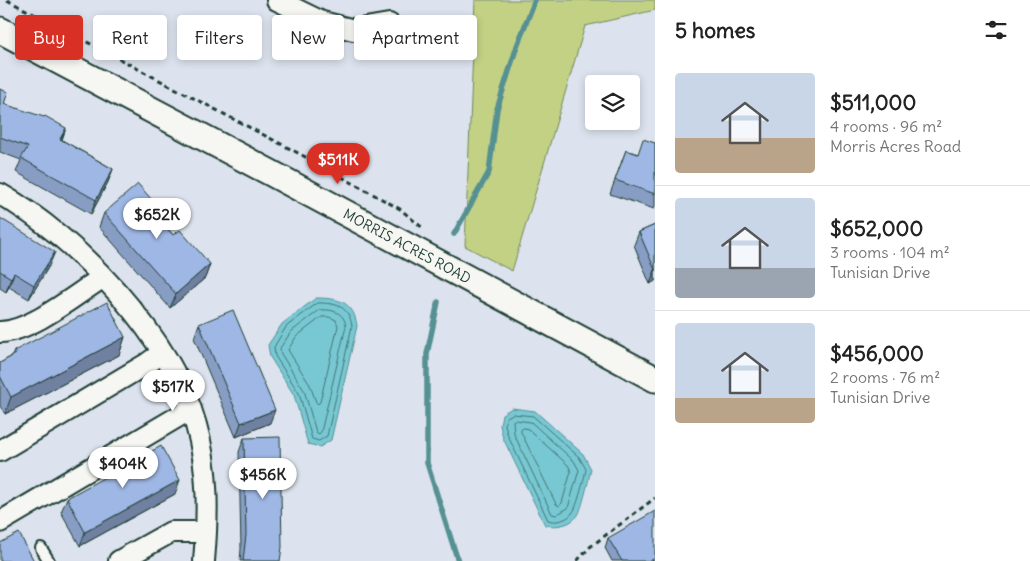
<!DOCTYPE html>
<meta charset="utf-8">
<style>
:root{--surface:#fff;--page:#f2f2f2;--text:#222;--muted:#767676;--line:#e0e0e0;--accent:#d93025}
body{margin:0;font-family:Delius,sans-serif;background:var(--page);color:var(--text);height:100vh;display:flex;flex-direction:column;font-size:19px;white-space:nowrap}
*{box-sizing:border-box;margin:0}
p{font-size:16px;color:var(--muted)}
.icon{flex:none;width:28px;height:28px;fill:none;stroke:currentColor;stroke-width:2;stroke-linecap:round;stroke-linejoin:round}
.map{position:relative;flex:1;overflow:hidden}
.side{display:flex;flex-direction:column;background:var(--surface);width:375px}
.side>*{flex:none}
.hud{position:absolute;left:15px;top:15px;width:475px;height:45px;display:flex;gap:10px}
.buttons{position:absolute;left:585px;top:75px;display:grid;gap:10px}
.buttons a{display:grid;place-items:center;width:55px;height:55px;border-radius:5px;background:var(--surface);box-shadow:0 2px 8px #0003;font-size:25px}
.price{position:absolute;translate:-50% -42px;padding:0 11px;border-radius:18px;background:#fff;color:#222;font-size:16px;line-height:32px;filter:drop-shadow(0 1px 2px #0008)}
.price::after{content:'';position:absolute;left:50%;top:30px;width:15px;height:11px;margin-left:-8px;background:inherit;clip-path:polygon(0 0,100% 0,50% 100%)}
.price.current{background:var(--accent);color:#fff}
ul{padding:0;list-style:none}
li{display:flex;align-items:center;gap:15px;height:125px;padding:0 20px}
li+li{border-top:1px solid var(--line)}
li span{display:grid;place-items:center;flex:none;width:140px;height:100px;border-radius:5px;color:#555}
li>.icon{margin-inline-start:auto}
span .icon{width:60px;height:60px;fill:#fffc;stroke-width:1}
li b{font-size:21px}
h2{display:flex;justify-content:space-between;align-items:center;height:60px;padding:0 20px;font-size:21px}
.tag{padding:0 18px;border-radius:5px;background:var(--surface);box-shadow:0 2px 8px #0003;font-size:18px;line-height:45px}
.tag.current{background:var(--accent);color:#fff}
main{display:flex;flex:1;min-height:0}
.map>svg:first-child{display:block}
.green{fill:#c3d185;stroke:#71875c}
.water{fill:#78c8d3;stroke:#549093}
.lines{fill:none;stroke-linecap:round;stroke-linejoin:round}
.shore{stroke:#437574;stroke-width:1}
.stream{stroke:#549093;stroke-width:5.5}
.service-casing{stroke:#1f3d34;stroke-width:14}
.minor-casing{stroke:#1f3d34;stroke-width:24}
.tertiary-casing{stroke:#1f3d34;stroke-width:29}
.path{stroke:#1f3d34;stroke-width:3;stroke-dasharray:5 4;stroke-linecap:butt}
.service{stroke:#f6f6f2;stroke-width:10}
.minor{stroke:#f6f6f2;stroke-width:20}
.tertiary{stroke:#f6f6f2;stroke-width:25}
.wall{fill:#889dc4;stroke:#1f3d34}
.shaded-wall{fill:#6f80a0;stroke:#1f3d34}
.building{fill:#9eb7e4;stroke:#1f3d34}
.labels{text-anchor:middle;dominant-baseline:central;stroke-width:4;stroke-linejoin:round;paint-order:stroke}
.street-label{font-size:14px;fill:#1f3d34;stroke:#f6f6f2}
</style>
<main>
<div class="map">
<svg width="655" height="561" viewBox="0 0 655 561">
<rect width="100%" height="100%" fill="#dce3ee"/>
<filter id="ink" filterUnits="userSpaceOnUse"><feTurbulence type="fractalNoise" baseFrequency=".02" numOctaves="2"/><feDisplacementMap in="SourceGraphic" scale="10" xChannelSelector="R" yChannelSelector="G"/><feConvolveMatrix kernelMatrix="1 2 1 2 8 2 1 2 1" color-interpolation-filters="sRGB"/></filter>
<g filter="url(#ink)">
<!-- green -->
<path class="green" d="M475,0H655V10L585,26L512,271L465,246Z"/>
<!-- water -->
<path class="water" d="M316,298C339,298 354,302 357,326L331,440L320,447L308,444L294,395L270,357L268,345L282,324Z
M512,408L535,411L583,454L591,469C589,478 582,509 578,515C570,526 556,527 545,525L503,438L500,425L502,414Z"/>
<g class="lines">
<!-- shore -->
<path class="shore" d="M318,303C336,303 349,306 352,326L327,436L319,441L312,439L299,393L275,356L274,347L286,327Z
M320,310C332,309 344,312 346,326L321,432L319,434L316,432L304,390L281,354L280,348L291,332Z
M322,317H329L336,320L338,326L320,402L318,404L316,402L310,385L288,350L296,337Z
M513,414L533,416L579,457L586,469C585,476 577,507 573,512C568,520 556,523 548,520L508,436L505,425L506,418Z
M515,420L531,422L574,461L579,470L568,508L556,515L552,514L514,434L513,421Z
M524,428L528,429L568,465L571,471L562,503L559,506L556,504L521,432V430Z"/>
<!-- stream -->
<path class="stream" d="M454,234L489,172L497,109L517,46L535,0
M438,302L427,354V463L458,561"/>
<!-- service casing -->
<g class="service-casing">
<path id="service" d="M41,548L49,561"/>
</g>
<!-- minor casing -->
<g class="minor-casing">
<path id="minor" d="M277,0L322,22L354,30L389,24
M0,194C78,238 172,338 196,425C209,470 208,515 204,561
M0,332C32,331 75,295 102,278
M0,451L148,363L162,353
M0,522L191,409
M119,561L171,532H206"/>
</g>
<!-- tertiary casing -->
<g class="tertiary-casing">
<path id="tertiary" d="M0,30L271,173L655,379"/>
</g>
<!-- path -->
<path class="path" d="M7,0L300,154L400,209L424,229
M577,561L590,547L655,498"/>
<!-- service -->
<use href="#service" class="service"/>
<!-- minor -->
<use href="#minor" class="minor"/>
<!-- tertiary -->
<use href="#tertiary" class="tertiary"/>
</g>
<!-- wall -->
<path class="wall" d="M0,89L4,104L66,128L62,140L113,169L108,182L91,214L16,172L21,160L0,152Z
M655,143V206L654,209L610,194L626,150L638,154Z
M149,208L173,235L210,264L205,278L170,308L99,227L104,213Z
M0,218L49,266L29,299L9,287L6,292L0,288Z
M655,225V281L650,284L634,245L639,232Z
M199,324L270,423L236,437L194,338Z
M125,337L119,355L5,414L0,406V363L12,356L14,351Z
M244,438L280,561H240L241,549L239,452Z
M175,494L80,546L61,512L67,498Z
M608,538L655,561H612L605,548Z"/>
<!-- shaded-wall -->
<path class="shaded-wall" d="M66,128L61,141L60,139Z
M113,169L108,182L91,214L96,200Z
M152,200L147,214V205Z
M55,252L49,266L29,299L34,285Z
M210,264L205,278L170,308L176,294Z
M655,270V281L650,284Z
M14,273L9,287L6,292L11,278Z
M125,337L119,355L5,414L11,397Z
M275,410L270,423L236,437L241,423Z
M180,480L175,494L80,546L85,532Z"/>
<!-- building -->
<path class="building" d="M0,89L8,92L4,104L44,117L45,116L66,128L60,139L113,169L96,200L21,158L28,147L0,137Z
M643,139L655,143V194L615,180L626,150L638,154Z
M138,184L152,200L147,205L173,235L180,230L210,264L176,294L104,213Z
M0,218L55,252L34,285L14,273L11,278L0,271Z
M655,225V270L639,232Z
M107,302L125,337L11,397L0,376V363L16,354L14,351Z
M233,310L275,410L241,423L199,324Z
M280,437L282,547L280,561H243L246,535L244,438Z
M161,446L180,480L85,532L67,498Z
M655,511V558L650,561H622L608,538Z
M19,533L34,561H0V543Z"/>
</g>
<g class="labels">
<!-- street labels -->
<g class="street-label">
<text transform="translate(407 246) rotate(28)">MORRIS ACRES ROAD</text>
</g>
</g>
</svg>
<div class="buttons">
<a><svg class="icon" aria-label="layers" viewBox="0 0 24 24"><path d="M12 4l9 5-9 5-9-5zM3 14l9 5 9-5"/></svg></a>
</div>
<b class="price current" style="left:338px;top:185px">$511K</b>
<b class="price" style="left:157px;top:240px">$652K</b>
<b class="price" style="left:173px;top:412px">$517K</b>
<b class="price" style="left:123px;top:489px">$404K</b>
<b class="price" style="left:263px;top:500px">$456K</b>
<div class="hud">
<a class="tag current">Buy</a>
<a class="tag">Rent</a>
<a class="tag">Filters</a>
<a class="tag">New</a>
<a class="tag">Apartment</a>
</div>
</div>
<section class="side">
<h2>5 homes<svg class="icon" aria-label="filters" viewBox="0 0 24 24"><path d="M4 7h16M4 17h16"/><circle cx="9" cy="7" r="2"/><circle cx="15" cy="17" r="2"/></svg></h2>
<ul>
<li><span style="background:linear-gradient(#c9d6e8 65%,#b9a48a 0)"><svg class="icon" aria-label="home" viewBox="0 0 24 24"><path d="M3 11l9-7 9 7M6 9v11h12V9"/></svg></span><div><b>$511,000</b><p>4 rooms · 96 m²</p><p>Morris Acres Road</p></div></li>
<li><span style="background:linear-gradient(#c9d6e8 70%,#9aa5b1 0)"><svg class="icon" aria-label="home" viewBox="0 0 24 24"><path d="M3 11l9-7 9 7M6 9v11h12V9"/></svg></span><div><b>$652,000</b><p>3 rooms · 104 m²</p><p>Tunisian Drive</p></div></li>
<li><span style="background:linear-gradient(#c9d6e8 75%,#b9a48a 0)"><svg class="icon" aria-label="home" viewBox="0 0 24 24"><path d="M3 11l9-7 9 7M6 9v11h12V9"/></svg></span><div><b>$456,000</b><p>2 rooms · 76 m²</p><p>Tunisian Drive</p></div></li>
</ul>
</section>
</main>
